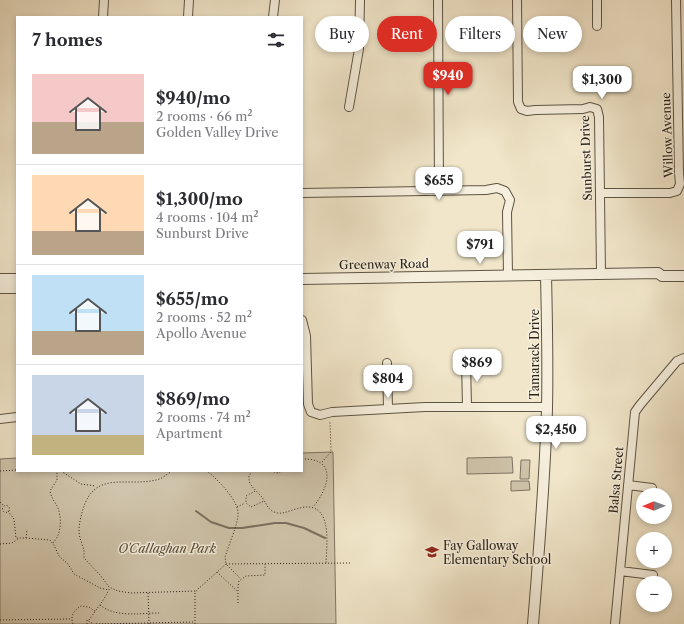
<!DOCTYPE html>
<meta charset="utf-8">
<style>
:root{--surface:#fff;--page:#f7f7f7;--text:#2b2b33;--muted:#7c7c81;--line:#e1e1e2;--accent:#d93025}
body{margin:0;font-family:"Libre Caslon Text",serif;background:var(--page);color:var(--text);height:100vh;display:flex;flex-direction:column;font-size:15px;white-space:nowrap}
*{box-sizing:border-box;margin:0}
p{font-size:13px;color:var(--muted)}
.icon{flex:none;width:22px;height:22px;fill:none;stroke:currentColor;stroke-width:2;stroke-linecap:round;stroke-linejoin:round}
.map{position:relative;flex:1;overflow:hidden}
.drawer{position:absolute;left:16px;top:16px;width:287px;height:456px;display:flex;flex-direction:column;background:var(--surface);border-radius:0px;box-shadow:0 2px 6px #0003}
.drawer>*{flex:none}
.banner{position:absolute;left:315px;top:16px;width:309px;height:36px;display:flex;gap:8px}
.needle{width:26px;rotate:269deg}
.controls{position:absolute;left:636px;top:488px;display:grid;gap:8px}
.controls a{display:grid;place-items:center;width:36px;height:36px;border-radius:50%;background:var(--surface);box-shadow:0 2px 6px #0003;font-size:20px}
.price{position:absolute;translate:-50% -34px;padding:0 9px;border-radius:8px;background:#fff;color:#222;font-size:13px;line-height:26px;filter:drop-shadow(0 1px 2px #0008)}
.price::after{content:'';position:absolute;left:50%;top:24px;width:12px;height:9px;margin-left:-6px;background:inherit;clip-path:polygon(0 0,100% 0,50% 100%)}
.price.selected{background:var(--accent);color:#fff}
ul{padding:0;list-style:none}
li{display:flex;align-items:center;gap:12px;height:100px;padding:0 16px}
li+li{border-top:1px solid var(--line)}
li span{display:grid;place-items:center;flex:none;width:112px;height:80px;border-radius:0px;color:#555}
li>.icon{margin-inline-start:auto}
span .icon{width:48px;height:48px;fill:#fffc;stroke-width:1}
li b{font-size:17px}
h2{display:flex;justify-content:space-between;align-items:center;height:48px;padding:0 16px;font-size:17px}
.pill{padding:0 14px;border-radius:18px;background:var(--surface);box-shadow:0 2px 6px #0003;font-size:14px;line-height:36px}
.pill.selected{background:var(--accent);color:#fff}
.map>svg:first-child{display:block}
.green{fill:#d0c5ac;stroke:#7e7462}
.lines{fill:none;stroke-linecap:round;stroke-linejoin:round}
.stream{stroke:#7a705e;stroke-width:2}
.minor-casing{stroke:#5d5444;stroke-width:10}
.tertiary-casing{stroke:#5d5444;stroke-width:12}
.path{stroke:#2c2317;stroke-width:1;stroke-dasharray:1 2;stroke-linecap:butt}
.minor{stroke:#f6efdd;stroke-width:8}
.tertiary{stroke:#f6efdd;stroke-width:10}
.labels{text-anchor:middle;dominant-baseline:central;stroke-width:3;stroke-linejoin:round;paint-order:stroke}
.street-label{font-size:12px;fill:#2c2317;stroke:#f6efdd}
.poi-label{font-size:12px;fill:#2c2317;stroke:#f6efdd;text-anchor:start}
.park-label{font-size:12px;font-style:italic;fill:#554c3c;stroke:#f6efdd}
</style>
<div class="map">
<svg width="684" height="624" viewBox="0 0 684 624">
<rect width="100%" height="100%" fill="#f1e6ca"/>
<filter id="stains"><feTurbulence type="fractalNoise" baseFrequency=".005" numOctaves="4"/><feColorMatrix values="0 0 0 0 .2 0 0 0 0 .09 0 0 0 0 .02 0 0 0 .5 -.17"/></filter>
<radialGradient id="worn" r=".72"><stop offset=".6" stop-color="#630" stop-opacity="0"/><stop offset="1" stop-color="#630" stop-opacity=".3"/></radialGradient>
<!-- green -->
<path class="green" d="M333,452L336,624H0V459L17,458V471H302V453Z
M512,457L513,473L467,474V458Z
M521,460H530L529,479H520Z
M511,481H529L530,490L511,491Z"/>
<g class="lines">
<!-- stream -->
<path class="stream" d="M196,511L211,522L229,528H242L275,523H286L304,528L325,538"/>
<!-- minor casing -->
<g class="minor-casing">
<path id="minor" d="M438,0L439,191
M517,0L518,102L521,109L527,111L535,110L583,109L590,107L597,109L599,117L601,274
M597,0V26
M103,17L104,0
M188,17L189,0
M273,17L275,0
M349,107L359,49L360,0
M302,193L486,190L497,188L505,191L510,200L507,212L508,275
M600,193H670L677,191L680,184L679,173L676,0
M302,320L306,336L308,404L311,412L320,415L332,412L425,407H547
M466,360L467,407
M387,363L388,409
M0,419L17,417
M628,485L652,488
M620,571L653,575
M615,624L635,412L640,405L677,361L684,358"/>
</g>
<!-- tertiary casing -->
<g class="tertiary-casing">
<path id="tertiary" d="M0,279H17
M302,279L658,273L662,276H684
M0,288H17
M533,624C539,552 545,480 547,408C548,364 547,319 546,275"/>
</g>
<!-- path -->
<path class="path" d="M302,459C338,458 329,488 313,507
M322,462L331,452L330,421
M0,471L17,470
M61,471L81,484L96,486
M172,471C167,474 162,479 156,480C126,487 95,470 83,509C81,516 79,523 79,531C79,538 83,545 84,551C84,554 84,556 84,558L101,576L109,587L118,591L131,593L196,591
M252,471L249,476C248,485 254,488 259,494C265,499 266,507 272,511C281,516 288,511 296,509C333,497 327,541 326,563
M271,471L278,473L282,471
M255,491L246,496V503L251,507L264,501
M0,502L3,505
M2.5 509a3.5 3.5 0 1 1 7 0a3.5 3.5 0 1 1-7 0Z
M237,507L245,503
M8,511L14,519L16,538H26L27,529
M26,538L50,540L54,545L59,556L68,564L74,574L100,588L109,590
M53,543C62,534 62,516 57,506C54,501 51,497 50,491L57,480V471
M0,544L12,543L18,539
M226,564L351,563
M227,565L240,578
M217,572L237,591
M148,593L149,624
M238,603V587L239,581L246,576L265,575V564
M100,605C116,618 140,613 159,613
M0,620L71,619
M89,620L104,599L110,588
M73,624C70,616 74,610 81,606L89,607L96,612
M87,624V620L93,624
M96,624L195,622
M195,624V593L197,590L226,564L225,557C229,544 236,529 238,516C240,501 217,479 207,471"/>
<!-- minor -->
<use href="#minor" class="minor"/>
<!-- tertiary -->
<use href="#tertiary" class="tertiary"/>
</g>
<!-- icons -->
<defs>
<g id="school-bare" transform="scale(1.08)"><path d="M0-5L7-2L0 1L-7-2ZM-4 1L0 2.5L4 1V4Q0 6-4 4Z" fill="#8f2418" stroke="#f6efdd" stroke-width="2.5" paint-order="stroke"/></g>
</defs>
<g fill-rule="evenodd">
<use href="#school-bare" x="432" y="552"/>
</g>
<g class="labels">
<!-- street labels -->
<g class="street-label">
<text transform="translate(667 135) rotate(-92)">Willow Avenue</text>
<text transform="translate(586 158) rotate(-92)">Sunburst Drive</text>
<text transform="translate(384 264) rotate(-1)">Greenway Road</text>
<text transform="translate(534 354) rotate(-90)">Tamarack Drive</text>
<text transform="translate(616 480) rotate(-85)">Balsa Street</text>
</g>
<!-- poi labels -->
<g class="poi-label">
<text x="443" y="545">Fay Galloway<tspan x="443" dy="14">Elementary School</tspan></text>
</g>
<!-- park labels -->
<g class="park-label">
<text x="167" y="548">O'Callaghan Park</text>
</g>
</g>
<rect width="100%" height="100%" filter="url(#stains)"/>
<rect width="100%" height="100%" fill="url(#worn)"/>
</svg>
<div class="controls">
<a><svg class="needle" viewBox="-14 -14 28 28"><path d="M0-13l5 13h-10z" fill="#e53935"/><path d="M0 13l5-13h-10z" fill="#7c7c81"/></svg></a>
<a>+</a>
<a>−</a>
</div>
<b class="price selected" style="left:448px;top:96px">$940</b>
<b class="price" style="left:602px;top:100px">$1,300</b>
<b class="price" style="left:439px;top:201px">$655</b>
<b class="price" style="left:480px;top:265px">$791</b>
<b class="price" style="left:477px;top:383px">$869</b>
<b class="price" style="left:388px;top:399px">$804</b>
<b class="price" style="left:556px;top:450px">$2,450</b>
<div class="banner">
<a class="pill">Buy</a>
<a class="pill selected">Rent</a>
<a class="pill">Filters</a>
<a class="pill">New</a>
</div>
<section class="drawer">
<h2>7 homes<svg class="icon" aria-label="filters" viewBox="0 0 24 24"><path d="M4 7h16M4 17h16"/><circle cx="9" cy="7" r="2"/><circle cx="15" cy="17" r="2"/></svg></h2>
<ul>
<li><span style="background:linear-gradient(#f6c9c9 60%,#b9a48a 0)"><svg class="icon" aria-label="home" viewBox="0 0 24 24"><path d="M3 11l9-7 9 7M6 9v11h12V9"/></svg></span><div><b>$940/mo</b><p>2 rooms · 66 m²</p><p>Golden Valley Drive</p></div></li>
<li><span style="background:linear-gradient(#ffd9b3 70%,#b9a48a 0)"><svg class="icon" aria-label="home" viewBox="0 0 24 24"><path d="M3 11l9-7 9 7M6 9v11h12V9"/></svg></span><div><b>$1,300/mo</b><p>4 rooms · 104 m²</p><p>Sunburst Drive</p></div></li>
<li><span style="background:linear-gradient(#bfe0f5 70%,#b9a48a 0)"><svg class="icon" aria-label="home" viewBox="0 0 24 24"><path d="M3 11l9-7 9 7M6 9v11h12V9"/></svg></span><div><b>$655/mo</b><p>2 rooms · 52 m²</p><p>Apollo Avenue</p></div></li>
<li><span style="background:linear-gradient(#c9d6e8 75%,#c2b280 0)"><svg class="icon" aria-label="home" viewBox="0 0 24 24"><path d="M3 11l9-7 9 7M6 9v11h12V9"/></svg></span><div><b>$869/mo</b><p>2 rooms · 74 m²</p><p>Apartment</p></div></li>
</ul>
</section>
</div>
